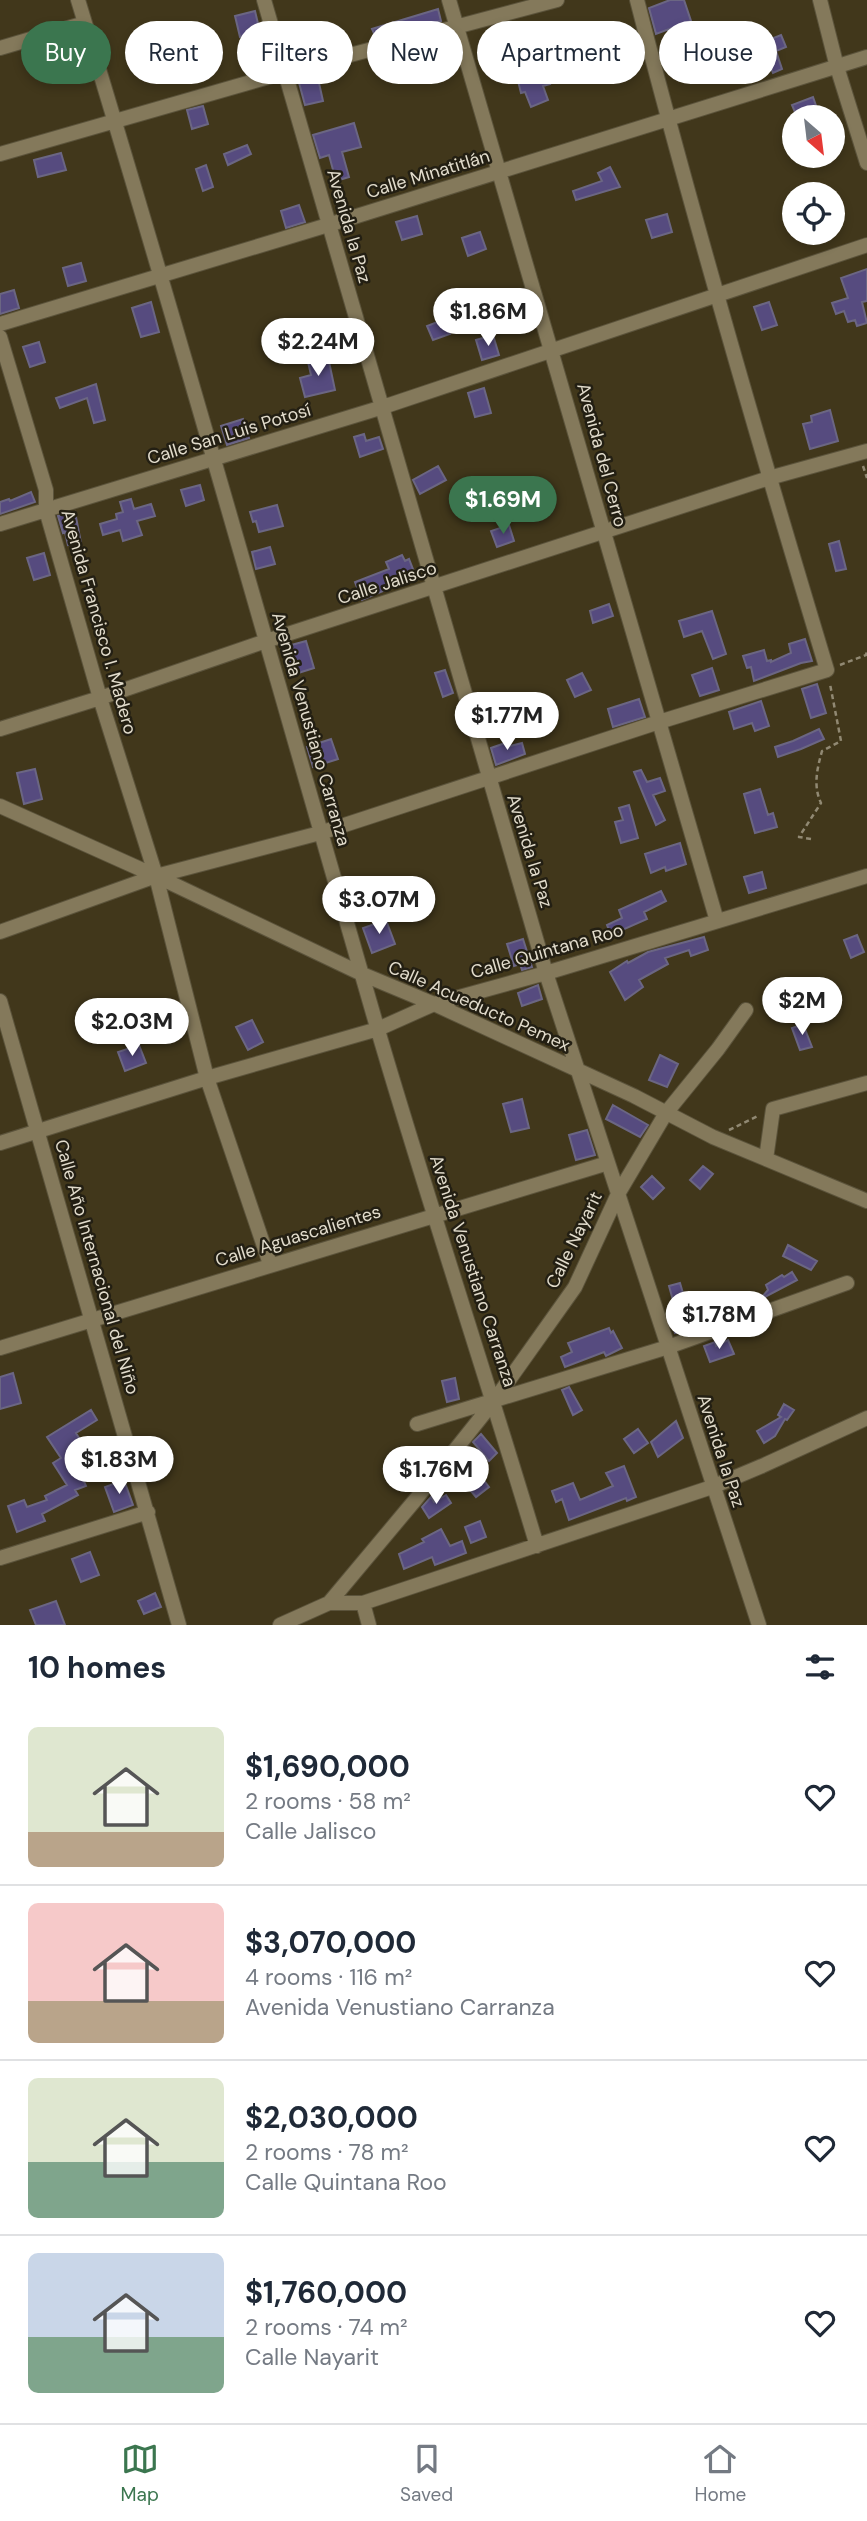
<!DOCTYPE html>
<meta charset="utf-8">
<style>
:root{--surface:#fff;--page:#f2f2f3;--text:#1f2937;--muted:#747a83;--line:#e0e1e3;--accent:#3b764f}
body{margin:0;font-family:"DM Sans",sans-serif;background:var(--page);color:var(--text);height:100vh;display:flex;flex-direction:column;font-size:26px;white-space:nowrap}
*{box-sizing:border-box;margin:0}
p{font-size:23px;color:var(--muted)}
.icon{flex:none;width:38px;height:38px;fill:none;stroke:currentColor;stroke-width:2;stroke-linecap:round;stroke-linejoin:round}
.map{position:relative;height:1625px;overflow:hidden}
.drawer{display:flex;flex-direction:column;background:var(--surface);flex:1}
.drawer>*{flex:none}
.guide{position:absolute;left:21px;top:21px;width:826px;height:63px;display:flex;gap:14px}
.needle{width:46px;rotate:152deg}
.tools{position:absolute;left:782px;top:105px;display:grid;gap:14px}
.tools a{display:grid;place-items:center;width:63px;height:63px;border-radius:50%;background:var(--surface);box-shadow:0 4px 10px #0003;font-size:35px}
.price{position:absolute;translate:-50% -60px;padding:0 16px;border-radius:24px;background:#fff;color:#222;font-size:23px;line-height:46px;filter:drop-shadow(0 2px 4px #0008)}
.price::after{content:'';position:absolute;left:50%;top:42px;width:21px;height:16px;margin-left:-10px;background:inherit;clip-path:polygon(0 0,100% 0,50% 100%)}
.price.selected{background:var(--accent);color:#fff}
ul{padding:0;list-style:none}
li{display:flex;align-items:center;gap:21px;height:175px;padding:0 28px}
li+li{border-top:2px solid var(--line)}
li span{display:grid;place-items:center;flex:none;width:196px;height:140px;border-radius:10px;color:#555}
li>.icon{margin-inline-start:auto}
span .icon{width:84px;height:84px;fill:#fffc;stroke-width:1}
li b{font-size:30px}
h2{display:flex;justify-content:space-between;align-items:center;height:84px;padding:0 28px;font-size:30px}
.pill{padding:0 24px;border-radius:32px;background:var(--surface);box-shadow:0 4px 10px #0003;font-size:24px;line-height:63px}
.pill.selected{background:var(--accent);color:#fff}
.menu{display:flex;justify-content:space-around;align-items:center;height:98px;border-top:2px solid var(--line);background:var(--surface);font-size:19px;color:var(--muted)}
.menu a{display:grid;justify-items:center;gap:4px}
.menu .selected{color:var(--accent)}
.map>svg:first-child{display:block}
.building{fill:#564b7f;stroke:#6b6683;stroke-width:2}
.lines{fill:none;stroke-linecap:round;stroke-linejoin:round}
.minor-casing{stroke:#5b533b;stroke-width:16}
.path{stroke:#918973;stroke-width:2.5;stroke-dasharray:5 3.5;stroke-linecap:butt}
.minor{stroke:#84795b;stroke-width:14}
.labels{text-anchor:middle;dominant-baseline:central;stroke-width:5;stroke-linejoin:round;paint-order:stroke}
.street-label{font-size:18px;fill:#e2dccc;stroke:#231f13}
</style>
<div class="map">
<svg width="867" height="1625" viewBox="0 0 867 1625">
<rect width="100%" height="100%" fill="#41371b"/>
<!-- building -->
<path class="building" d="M670,0H684L691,21L656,34L649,8Z
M438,9L441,21L427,25L426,23L376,38L372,29Z
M255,11L260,32L240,37L235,16Z
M781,35L786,47L776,51L782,69L773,73L761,43Z
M400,52L406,71L389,77L382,57Z
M546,72L550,84L543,86L548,100L531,107L525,92L521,93L518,81Z
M317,74L323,101L305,105L298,79Z
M813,97L820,117H797L792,105Z
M203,106L208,124L192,129L187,110Z
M354,123L361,147L342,152L349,177L336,181L329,155L320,158L313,135Z
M247,145L251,154L228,165L224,154Z
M61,153L66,170L38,177L34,160Z
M206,165L213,187L203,191L196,169Z
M610,167L620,187L576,200L573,191L602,181L598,173Z
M299,205L305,222L286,228L281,211Z
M667,214L672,232L652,238L646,220Z
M417,216L422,234L402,240L396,222Z
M480,232L486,249L468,256L462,238Z
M81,263L86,281L68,286L63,268Z
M867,269V301L862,302L867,323L857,326L855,320L848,322L844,311L836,314L832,303L848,298L841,278Z
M14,290L19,308L0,314V294Z
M151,302L159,332L141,337L132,308Z
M769,302L777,325L762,330L754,307Z
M445,319L450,334L433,340L427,326Z
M493,335L499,355L482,360L476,340Z
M39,342L45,362L30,367L23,347Z
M328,357L335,390L305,397L300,378L311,375L308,362Z
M96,384L105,420L94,423L87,398L60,408L56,398Z
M484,388L491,413L475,417L468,393Z
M830,410L838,441L810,449L803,424L812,422L811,416Z
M243,419L249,438L227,445L221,426Z
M364,434L366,441L379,437L383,449L360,457L354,437Z
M438,466L446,480L420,494L413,480Z
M200,485L204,500L186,506L181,490Z
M31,492L35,502L0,514V502L9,499L10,501Z
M131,499L134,509L151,504L155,516L137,521L142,535L123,541L120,530L103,535L100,524L117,519L116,514L123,512L120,502Z
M277,505L283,526L259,532L256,521L253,522L250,512Z
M75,512L81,543L68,545L65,532L63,533L58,516Z
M509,525L514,541L497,547L491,531Z
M839,541L846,569L836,571L829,544Z
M270,547L275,564L256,569L252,552Z
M44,553L50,575L34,580L27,558Z
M402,555L405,561L409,559L416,577L362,600L355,582L389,569L386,562Z
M609,604L613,616L593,623L590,611Z
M712,611L726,654L713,659L702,631L684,637L679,621Z
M805,639L812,661L801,663L754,681L751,667L747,668L743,656L764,650L767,661L771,660V662L791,653L789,644Z
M306,641L314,668L292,675L284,647Z
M712,668L719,690L700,696L692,675Z
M445,670L453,693L443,697L435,673Z
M582,673L591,690L575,697L567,680Z
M817,684L826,713L811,718L802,689Z
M639,699L645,717L613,727L608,709Z
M761,701L769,726L755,731L752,723L734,729L729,712Z
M819,729L824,739L801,749L778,757L775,747L793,741Z
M331,739L338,759L313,767L307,747Z
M508,742L510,746L522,743L525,754L496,765L491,748Z
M35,769L42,799L24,804L17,773Z
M641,770L647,782L660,778L665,791L653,795L665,820L656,825L634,772Z
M760,789L768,815L773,813L777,827L755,833L744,794Z
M629,805L638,838L621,843L615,822L623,820L619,808Z
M680,843L686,864L666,871L665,867L651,873L645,854Z
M762,872L766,888L749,893L744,877Z
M661,891L666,901L644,912L647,919L611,935L607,925L622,918L619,910Z
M386,920L395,944L372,953L363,928Z
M857,935L864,952L851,958L844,940Z
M704,937L708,950L691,956L689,950L665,958L668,964L639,980L643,987L625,1000L610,972L627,961L628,963L648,952Z
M523,939L532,967L522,970L520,964L514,966L507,944Z
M538,985L542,999L522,1006L518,993Z
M134,1014L143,1036L130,1041L121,1019Z
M252,1020L263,1042L248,1050L236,1027Z
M803,1024L812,1047L800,1050L792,1028Z
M139,1045L146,1063L125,1071L118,1052Z
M660,1055L678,1064L667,1087L649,1080Z
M522,1099L529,1128L511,1132L503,1104Z
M613,1105L648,1125L640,1137L606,1119Z
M587,1130L595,1155L576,1160L569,1135Z
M703,1166L713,1174L700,1189L690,1180Z
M652,1176L664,1188L653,1199L641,1187Z
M788,1245L817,1261L811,1270L783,1256Z
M792,1272L797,1280L763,1298L762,1297L768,1290L766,1285L782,1275L784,1277Z
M680,1283L685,1300L683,1301L692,1328L675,1333L670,1317L677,1315L669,1286Z
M609,1328L611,1333L613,1331L622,1348L606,1356L604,1352L565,1367L561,1357L572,1352L568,1343Z
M728,1340L734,1354L710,1362L704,1346L715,1342L716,1346Z
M13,1373L21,1403L0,1409V1377Z
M455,1378L459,1399L447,1402L442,1381Z
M569,1387L582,1410L573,1415L562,1390Z
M784,1404L794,1410L787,1420L785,1419L775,1436L764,1443L757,1431L781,1417L778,1415Z
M91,1410L97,1420L76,1433L94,1463L80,1472L86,1486L75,1490L78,1495L42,1514L45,1521L17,1532L8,1506L24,1500L27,1507L47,1500L45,1496L67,1485L53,1463L61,1458L47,1437Z
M676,1421L683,1438L658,1457L651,1442Z
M638,1429L648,1443L634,1453L624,1439Z
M481,1434L497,1453L489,1461L473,1442Z
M624,1466L636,1497L627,1501L626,1498L569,1520L562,1499L556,1502L552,1491L573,1483L580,1500L613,1486L606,1473Z
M479,1474L489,1487L476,1497L466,1485Z
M124,1480L133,1505L114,1512L105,1487Z
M446,1495L451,1503L429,1518L422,1507L431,1497L434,1502Z
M480,1521L486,1537L471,1543L465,1527Z
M441,1529L450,1546L462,1541L466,1553L435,1565L432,1557L404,1569L399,1554L424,1542L422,1539Z
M90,1552L99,1575L81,1582L72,1559Z
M155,1593L161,1607L144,1614L138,1601Z
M56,1601L65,1625H36L30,1610Z"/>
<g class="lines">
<!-- minor casing -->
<g class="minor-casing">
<path id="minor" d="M78,0C182,341 278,685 377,1027C428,1201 485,1372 537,1546
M264,0L546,973L759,1625
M449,0C539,307 628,614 717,921
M820,0L837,67L867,163
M0,48L85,23
M0,154L286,72L557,0
M0,324L328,225L867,57
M0,337L46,490V510L100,698L156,876L207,1078L270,1264
M0,524L383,407L867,245
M0,729L100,698L266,641L769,478L867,451
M0,806L156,876L362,974L434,1004L634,1096L713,1137L867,1201
M0,932L156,876L320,833L659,722L827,670C760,448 695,225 637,0
M0,1001L179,1625
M0,1143L207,1078L378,1029L434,1004L546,973L867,876
M766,1159L773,1109L867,1083
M0,1348L608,1163
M417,1424L668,1347L847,1283
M0,1558L148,1512
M329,1603H363L712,1487L762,1466L867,1418
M363,1603L369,1625
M280,1625L329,1603L416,1499L494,1401L575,1287L618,1194L666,1113L718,1049L746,1010"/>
</g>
<!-- path -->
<path class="path" d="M863,466L867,478
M840,665L866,655L867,651
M811,839L799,837L821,803C813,786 817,769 822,751L841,741L830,684
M729,1130L758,1116"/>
<!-- minor -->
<use href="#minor" class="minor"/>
</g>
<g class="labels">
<!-- street labels -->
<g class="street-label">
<text transform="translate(428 174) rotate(-17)">Calle Minatitlán</text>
<text transform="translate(349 226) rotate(74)">Avenida la Paz</text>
<text transform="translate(229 434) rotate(-17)">Calle San Luis Potosí</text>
<text transform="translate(602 455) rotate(75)">Avenida del Cerro</text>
<text transform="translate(387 583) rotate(-18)">Calle Jalisco</text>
<text transform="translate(99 622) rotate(74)">Avenida Francisco I. Madero</text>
<text transform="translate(311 729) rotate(74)">Avenida Venustiano Carranza</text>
<text transform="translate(530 851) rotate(73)">Avenida la Paz</text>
<text transform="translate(547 951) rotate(-16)">Calle Quintana Roo</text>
<text transform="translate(479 1006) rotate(24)">Calle Acueducto Pemex</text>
<text transform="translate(298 1236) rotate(-17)">Calle Aguascalientes</text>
<text transform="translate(574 1240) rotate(-64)">Calle Nayarit</text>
<text transform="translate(97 1267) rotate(74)">Calle Año Internacional del Niño</text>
<text transform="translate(473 1271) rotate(72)">Avenida Venustiano Carranza</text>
<text transform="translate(721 1451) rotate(72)">Avenida la Paz</text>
</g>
</g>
</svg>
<div class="tools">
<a><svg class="needle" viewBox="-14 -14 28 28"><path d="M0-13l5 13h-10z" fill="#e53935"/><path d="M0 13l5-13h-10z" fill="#747a83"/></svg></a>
<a><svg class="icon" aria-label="locate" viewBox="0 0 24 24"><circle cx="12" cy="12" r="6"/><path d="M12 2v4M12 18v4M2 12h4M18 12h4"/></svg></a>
</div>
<b class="price" style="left:488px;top:348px">$1.86M</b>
<b class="price" style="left:318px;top:378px">$2.24M</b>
<b class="price selected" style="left:503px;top:536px">$1.69M</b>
<b class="price" style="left:507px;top:752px">$1.77M</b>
<b class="price" style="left:379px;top:936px">$3.07M</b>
<b class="price" style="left:802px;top:1037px">$2M</b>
<b class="price" style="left:132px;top:1058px">$2.03M</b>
<b class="price" style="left:719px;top:1351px">$1.78M</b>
<b class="price" style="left:119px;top:1496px">$1.83M</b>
<b class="price" style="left:436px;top:1506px">$1.76M</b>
<div class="guide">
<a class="pill selected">Buy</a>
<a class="pill">Rent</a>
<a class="pill">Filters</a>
<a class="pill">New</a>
<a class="pill">Apartment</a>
<a class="pill">House</a>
</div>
</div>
<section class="drawer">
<h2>10 homes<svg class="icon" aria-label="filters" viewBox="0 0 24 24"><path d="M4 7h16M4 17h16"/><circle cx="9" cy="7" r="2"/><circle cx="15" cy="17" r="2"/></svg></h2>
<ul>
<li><span style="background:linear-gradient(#dfe7d0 75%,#b9a48a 0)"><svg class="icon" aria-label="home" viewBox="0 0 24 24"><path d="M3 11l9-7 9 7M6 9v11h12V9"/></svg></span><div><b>$1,690,000</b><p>2 rooms · 58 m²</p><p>Calle Jalisco</p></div><svg class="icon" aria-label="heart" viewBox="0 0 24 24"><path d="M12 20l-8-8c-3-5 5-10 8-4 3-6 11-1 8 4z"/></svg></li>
<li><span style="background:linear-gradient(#f6c9c9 70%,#b9a48a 0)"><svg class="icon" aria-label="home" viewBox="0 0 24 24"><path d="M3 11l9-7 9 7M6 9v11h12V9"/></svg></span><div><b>$3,070,000</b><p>4 rooms · 116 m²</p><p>Avenida Venustiano Carranza</p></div><svg class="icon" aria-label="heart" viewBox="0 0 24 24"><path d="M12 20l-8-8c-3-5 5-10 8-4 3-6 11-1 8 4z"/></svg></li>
<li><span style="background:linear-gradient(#dfe7d0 60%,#7fa58c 0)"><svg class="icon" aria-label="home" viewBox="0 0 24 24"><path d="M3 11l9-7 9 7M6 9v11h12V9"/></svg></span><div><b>$2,030,000</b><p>2 rooms · 78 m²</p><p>Calle Quintana Roo</p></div><svg class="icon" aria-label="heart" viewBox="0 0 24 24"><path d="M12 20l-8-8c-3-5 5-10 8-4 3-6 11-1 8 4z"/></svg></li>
<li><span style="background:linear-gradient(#c9d6e8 60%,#7fa58c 0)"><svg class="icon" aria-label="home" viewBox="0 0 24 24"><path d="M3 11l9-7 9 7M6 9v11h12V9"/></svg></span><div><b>$1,760,000</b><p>2 rooms · 74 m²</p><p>Calle Nayarit</p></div><svg class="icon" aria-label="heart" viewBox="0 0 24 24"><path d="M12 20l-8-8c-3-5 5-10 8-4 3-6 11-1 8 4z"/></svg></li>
</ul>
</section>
<nav class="menu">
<a class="selected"><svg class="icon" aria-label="map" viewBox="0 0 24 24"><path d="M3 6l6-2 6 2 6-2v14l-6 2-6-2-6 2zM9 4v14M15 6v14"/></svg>Map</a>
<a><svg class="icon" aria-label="saved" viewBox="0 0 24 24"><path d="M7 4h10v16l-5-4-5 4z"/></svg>Saved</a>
<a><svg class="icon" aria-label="home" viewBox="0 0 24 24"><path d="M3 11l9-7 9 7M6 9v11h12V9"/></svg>Home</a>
</nav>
